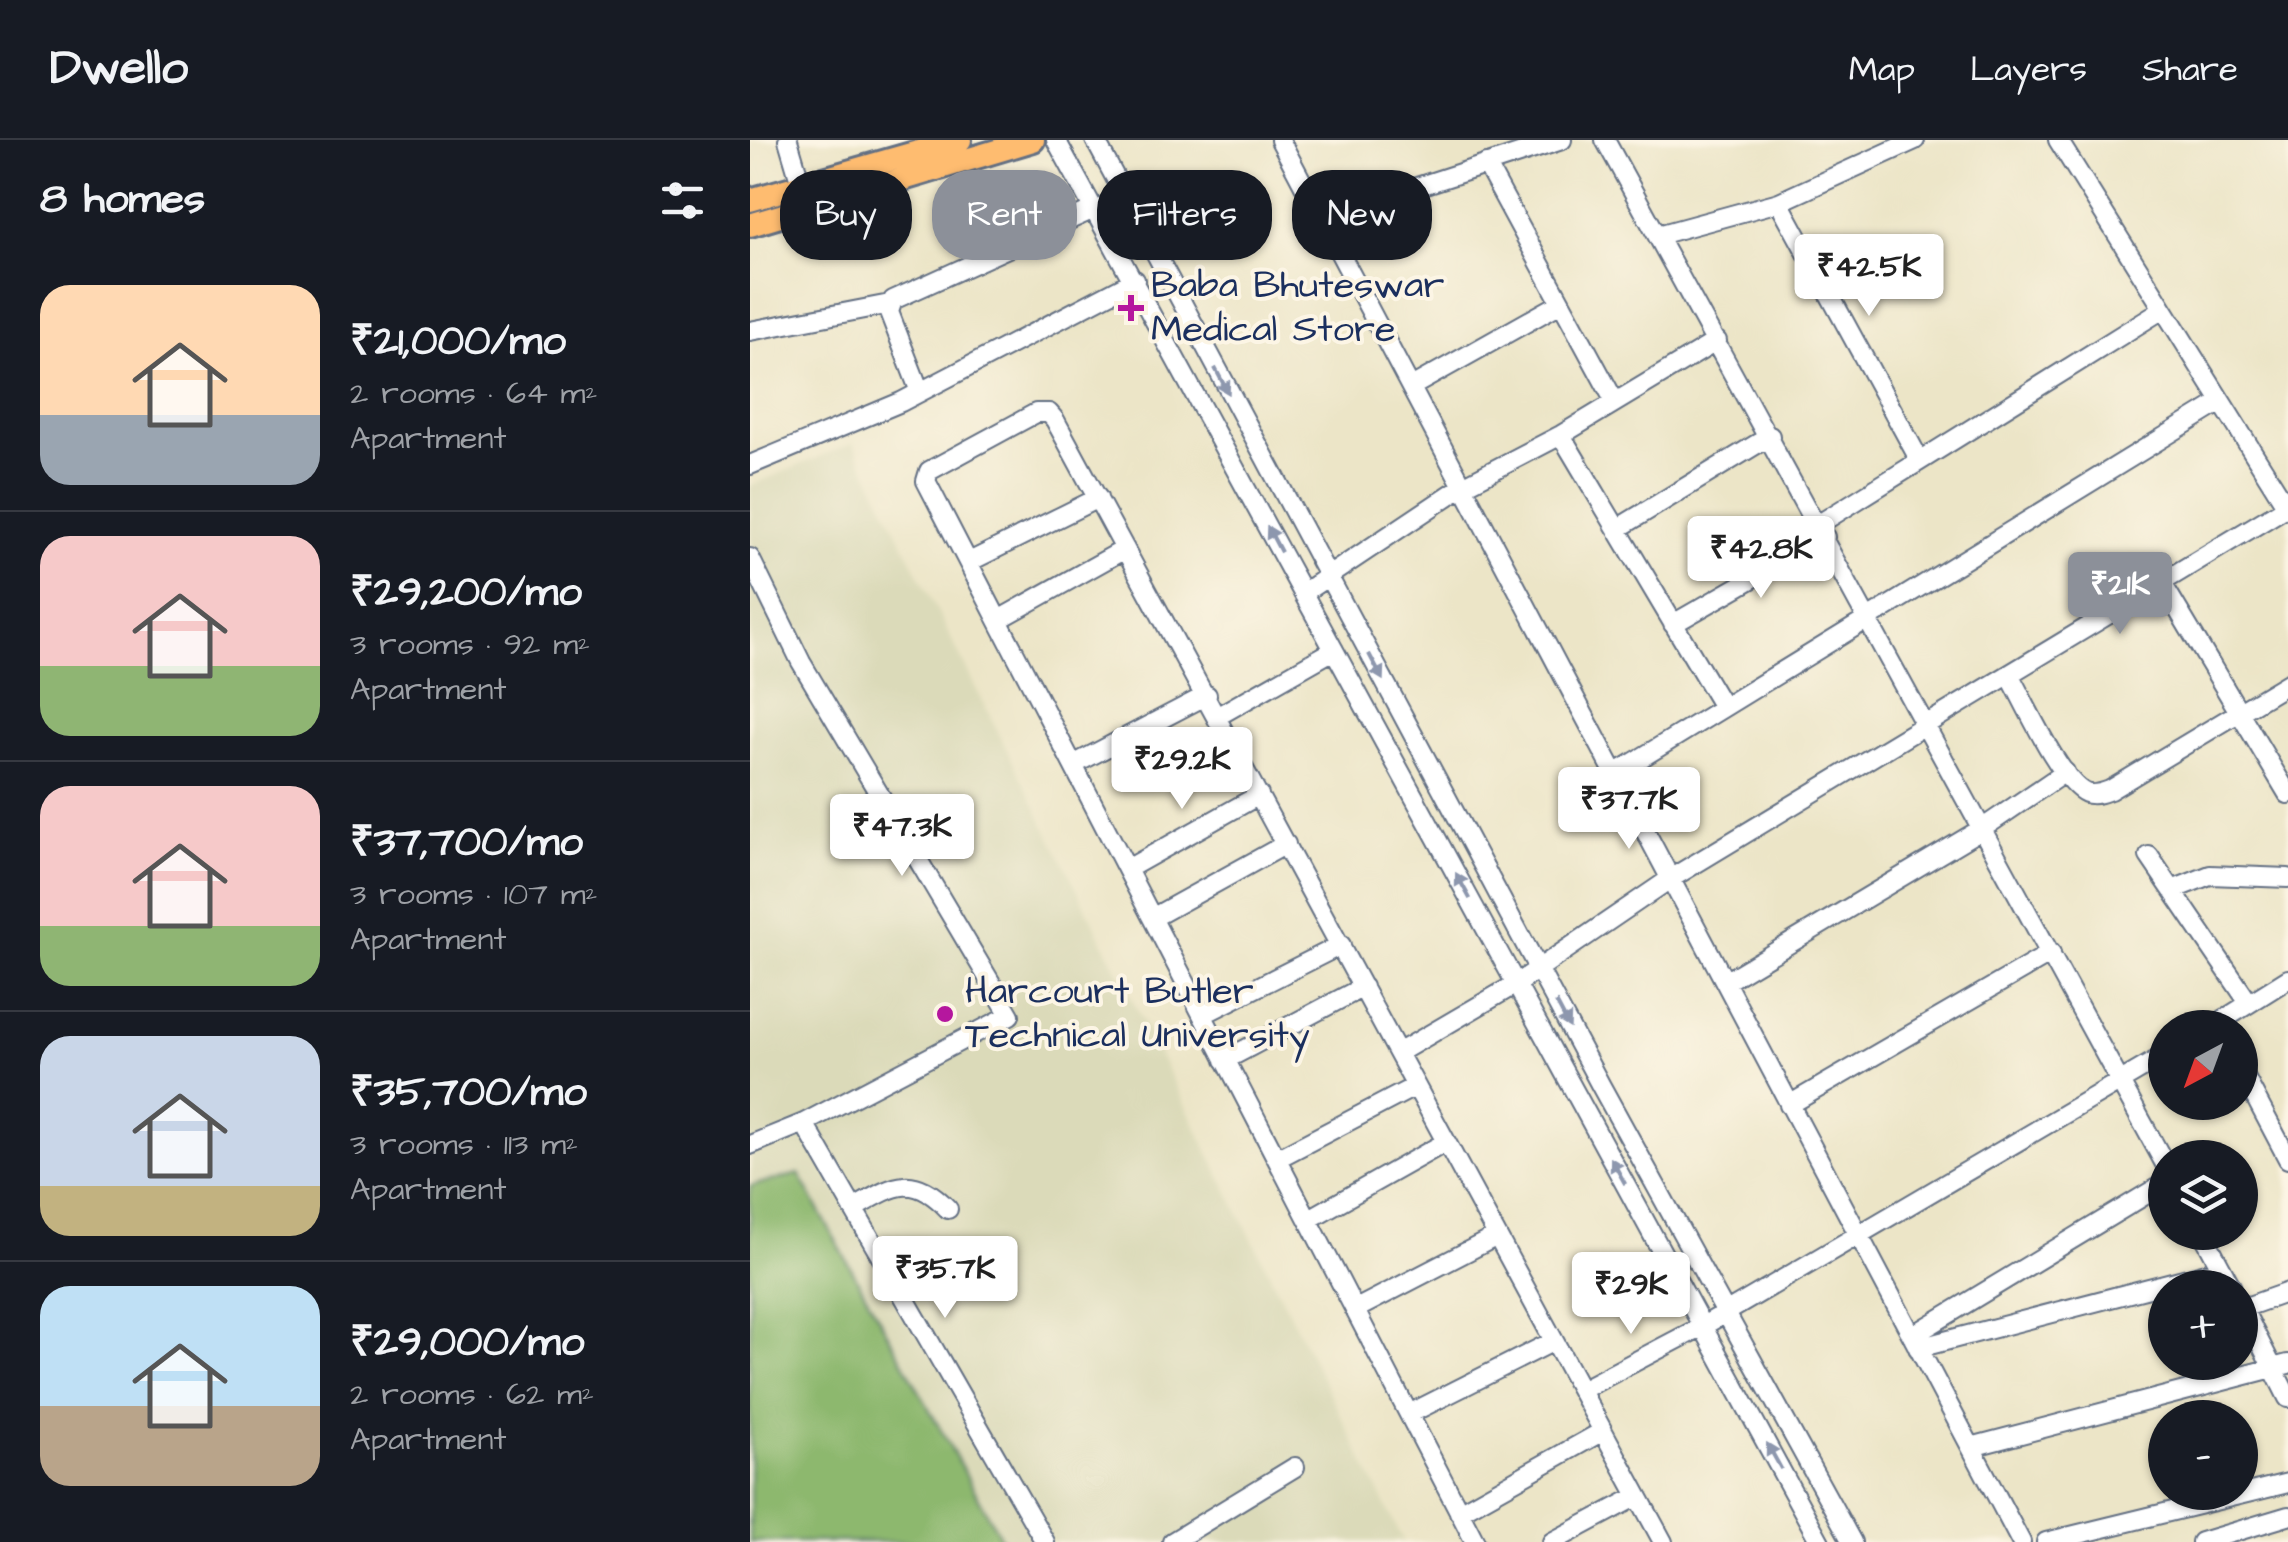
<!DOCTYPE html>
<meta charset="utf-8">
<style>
:root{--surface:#171b24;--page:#20242c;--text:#f1f3f6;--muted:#9ea1a6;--line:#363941;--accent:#8c9099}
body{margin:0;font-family:"Architects Daughter",sans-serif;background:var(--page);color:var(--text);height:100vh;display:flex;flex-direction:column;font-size:38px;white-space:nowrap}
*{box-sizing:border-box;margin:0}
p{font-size:32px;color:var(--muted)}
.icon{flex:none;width:55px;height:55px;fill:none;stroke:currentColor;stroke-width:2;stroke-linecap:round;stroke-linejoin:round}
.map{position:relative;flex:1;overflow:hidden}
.panel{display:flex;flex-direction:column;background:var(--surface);width:750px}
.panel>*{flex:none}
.banner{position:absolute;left:30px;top:30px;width:950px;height:90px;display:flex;gap:20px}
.needle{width:65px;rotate:221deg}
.controls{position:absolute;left:1398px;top:870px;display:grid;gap:20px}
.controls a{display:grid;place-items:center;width:110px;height:110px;border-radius:50%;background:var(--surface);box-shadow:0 2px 8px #0004;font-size:50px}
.price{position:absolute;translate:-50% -85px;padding:0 22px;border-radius:10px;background:#fff;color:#222;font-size:32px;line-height:65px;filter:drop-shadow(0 2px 5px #0008)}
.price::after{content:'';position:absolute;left:50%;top:60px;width:30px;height:22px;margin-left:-15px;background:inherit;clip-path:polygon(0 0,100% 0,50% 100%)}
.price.on{background:var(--accent);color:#fff}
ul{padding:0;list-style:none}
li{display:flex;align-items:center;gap:30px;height:250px;padding:0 40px}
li+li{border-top:2px solid var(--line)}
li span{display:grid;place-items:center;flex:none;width:280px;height:200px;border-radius:30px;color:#555}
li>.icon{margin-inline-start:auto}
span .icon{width:120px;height:120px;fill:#fffc;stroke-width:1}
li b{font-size:42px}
h2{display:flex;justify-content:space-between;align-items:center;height:120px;padding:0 40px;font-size:42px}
.chip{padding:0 35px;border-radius:40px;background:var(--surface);box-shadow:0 2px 8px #0004;font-size:35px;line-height:90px}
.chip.on{background:var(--accent);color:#fff}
header{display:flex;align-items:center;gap:60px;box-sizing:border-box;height:140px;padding:0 50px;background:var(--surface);border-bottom:2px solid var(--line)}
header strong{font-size:48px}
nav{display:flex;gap:55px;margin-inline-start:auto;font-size:35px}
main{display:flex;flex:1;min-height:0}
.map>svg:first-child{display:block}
.built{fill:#dbdab9}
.forest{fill:#8db86e;stroke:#547466;stroke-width:2.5}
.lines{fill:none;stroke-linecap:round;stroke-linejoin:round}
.minor-casing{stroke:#646f83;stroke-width:22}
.major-casing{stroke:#646f83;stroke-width:28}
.minor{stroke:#fff;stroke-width:18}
.major{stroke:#febc70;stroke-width:22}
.oneway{fill:#8d97ae}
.poi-dot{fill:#b5179e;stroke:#fcf5e5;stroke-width:4}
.labels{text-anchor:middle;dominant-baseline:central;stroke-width:8;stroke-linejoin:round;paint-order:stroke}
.poi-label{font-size:38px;fill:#1b2f5e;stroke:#fcf5e5;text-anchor:start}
</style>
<header>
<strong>Dwello</strong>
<nav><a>Map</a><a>Layers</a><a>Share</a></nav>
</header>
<main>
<section class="panel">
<h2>8 homes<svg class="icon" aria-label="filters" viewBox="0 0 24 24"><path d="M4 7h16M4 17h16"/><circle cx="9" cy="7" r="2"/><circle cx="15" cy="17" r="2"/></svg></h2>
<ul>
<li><span style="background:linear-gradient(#ffd9b3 65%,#9aa5b1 0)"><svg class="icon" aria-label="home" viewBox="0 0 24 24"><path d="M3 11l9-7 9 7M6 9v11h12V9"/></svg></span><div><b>₹21,000/mo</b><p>2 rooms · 64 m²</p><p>Apartment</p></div></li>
<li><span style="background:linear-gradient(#f6c9c9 65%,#8fb573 0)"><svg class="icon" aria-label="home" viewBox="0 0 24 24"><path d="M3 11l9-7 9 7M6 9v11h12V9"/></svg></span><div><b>₹29,200/mo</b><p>3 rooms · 92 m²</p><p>Apartment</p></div></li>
<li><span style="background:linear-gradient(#f6c9c9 70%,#8fb573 0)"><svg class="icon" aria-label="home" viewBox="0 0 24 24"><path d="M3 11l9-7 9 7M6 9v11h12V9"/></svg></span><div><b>₹37,700/mo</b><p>3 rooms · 107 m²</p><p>Apartment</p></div></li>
<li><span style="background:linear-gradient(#c9d6e8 75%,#c2b280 0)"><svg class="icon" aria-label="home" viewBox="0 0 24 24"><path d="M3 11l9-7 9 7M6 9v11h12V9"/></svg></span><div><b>₹35,700/mo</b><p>3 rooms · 113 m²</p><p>Apartment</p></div></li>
<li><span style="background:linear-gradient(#bfe0f5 60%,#b9a48a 0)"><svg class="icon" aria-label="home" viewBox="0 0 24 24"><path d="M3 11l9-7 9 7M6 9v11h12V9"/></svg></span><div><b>₹29,000/mo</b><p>2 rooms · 62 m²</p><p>Apartment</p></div></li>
</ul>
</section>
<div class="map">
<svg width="1538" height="1402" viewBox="0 0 1538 1402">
<rect width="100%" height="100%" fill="#fcf5e5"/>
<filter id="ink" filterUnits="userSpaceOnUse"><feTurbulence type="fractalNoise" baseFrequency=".01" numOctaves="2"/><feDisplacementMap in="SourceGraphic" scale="20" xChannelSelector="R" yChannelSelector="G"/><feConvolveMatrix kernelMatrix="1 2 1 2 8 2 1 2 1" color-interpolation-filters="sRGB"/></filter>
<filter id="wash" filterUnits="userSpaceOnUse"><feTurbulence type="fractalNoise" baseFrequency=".0048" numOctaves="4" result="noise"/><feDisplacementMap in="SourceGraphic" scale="40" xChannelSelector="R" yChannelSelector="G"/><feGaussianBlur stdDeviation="2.25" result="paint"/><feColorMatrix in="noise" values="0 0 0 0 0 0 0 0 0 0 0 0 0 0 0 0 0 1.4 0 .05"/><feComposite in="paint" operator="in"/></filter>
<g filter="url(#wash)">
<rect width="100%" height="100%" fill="#ece5c7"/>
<!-- built -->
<path class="built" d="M103,303L654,1402H0V346Z"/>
<!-- forest -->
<path class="forest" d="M49,1034L253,1402H0V1046Z"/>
</g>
<g filter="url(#ink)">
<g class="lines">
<!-- minor casing -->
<g class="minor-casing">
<path id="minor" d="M38,0L51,44
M306,0L1070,1402
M345,0L851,946L1102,1402
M530,0L1271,1402
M855,0L1415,1024
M1308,0L1537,367
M736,24L865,262
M1029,62L1169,319
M571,78L812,0
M908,95L1029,62L1165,0
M0,191L140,164
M661,247L811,163
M170,252L139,172L143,160L346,68
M811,295L973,567
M0,325L151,262L385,140
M1069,384L1413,169
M867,389L1020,296
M0,418L51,522L260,875L54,983L0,1005
M219,422L348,358
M1412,443L1538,654
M553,453L713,346L811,295L967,201
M250,479L375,409
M923,484L1075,397
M1260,536C1274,561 1311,643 1336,653C1344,656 1352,653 1360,650L1538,543
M468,576L584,510
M323,625L457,555
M865,634L1471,262
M1399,716L1499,863
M379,728L509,655
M1422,750L1460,735L1538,738
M404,777L536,704
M975,842L1233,688L1315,632
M454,874L591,805
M1460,888L1538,839
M648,913L766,844L920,739L1538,366
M475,920L613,847
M1490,928L1538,1019
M1039,965L1301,813
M54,983L295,1402
M530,1017L666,946
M103,1069C143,1046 162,1031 198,1069
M561,1078L696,1002
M1452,1092L1482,1148
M1490,1163L1538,1258
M1493,1168L1538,1152
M606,1169L747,1096
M1162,1196L1415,1043
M1168,1208L1472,1129
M831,1250L953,1186L1415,915
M659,1274L804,1201
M1221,1307L1538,1224
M709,1372L853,1291
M422,1402L545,1327
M725,1402L176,341L179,331L286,273H299L305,280L913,1402
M802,1402L888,1356
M1296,1402L1538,1343
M1451,1402L1538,1376"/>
</g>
<!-- major casing -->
<g class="major-casing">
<path id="major" d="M0,60L210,0
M0,85L283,0"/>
</g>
<!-- minor -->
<use href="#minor" class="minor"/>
<!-- major -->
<use href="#major" class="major"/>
</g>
<!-- one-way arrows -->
<defs><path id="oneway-solid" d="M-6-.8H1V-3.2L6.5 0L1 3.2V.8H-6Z" transform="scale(2.5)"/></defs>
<g class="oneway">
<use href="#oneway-solid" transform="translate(472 241) rotate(62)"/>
<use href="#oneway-solid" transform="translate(524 399) rotate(-118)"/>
<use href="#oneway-solid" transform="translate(626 527) rotate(62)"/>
<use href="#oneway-solid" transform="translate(713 746) rotate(-119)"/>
<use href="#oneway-solid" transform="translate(813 875) rotate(62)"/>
<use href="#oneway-solid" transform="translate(868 1031) rotate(-119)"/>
<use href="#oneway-solid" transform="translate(1024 1316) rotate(-119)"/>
</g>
</g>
<!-- markers -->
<g class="poi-dot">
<path d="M376 153h10v10h10v10h-10v10h-10v-10h-10v-10h10z"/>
<circle cx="195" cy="874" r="10"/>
</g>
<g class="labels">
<!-- poi labels -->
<g class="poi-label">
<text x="401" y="146">Baba Bhuteswar<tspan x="401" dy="44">Medical Store</tspan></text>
<text x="215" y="852">Harcourt Butler<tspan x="215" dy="44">Technical University</tspan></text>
</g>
</g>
</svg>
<div class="controls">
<a><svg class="needle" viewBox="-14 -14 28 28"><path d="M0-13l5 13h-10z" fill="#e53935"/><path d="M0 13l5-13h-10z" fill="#9ea1a6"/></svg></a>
<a><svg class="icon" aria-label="layers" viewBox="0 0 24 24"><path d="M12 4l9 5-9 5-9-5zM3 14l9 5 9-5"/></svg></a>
<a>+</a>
<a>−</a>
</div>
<b class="price" style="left:1119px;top:179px">₹42.5K</b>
<b class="price" style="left:1011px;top:461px">₹42.8K</b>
<b class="price on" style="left:1370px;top:497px">₹21K</b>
<b class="price" style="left:432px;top:672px">₹29.2K</b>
<b class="price" style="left:879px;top:712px">₹37.7K</b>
<b class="price" style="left:152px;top:739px">₹47.3K</b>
<b class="price" style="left:195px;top:1181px">₹35.7K</b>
<b class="price" style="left:881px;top:1197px">₹29K</b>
<div class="banner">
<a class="chip">Buy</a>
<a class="chip on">Rent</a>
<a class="chip">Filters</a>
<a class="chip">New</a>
</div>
</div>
</main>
